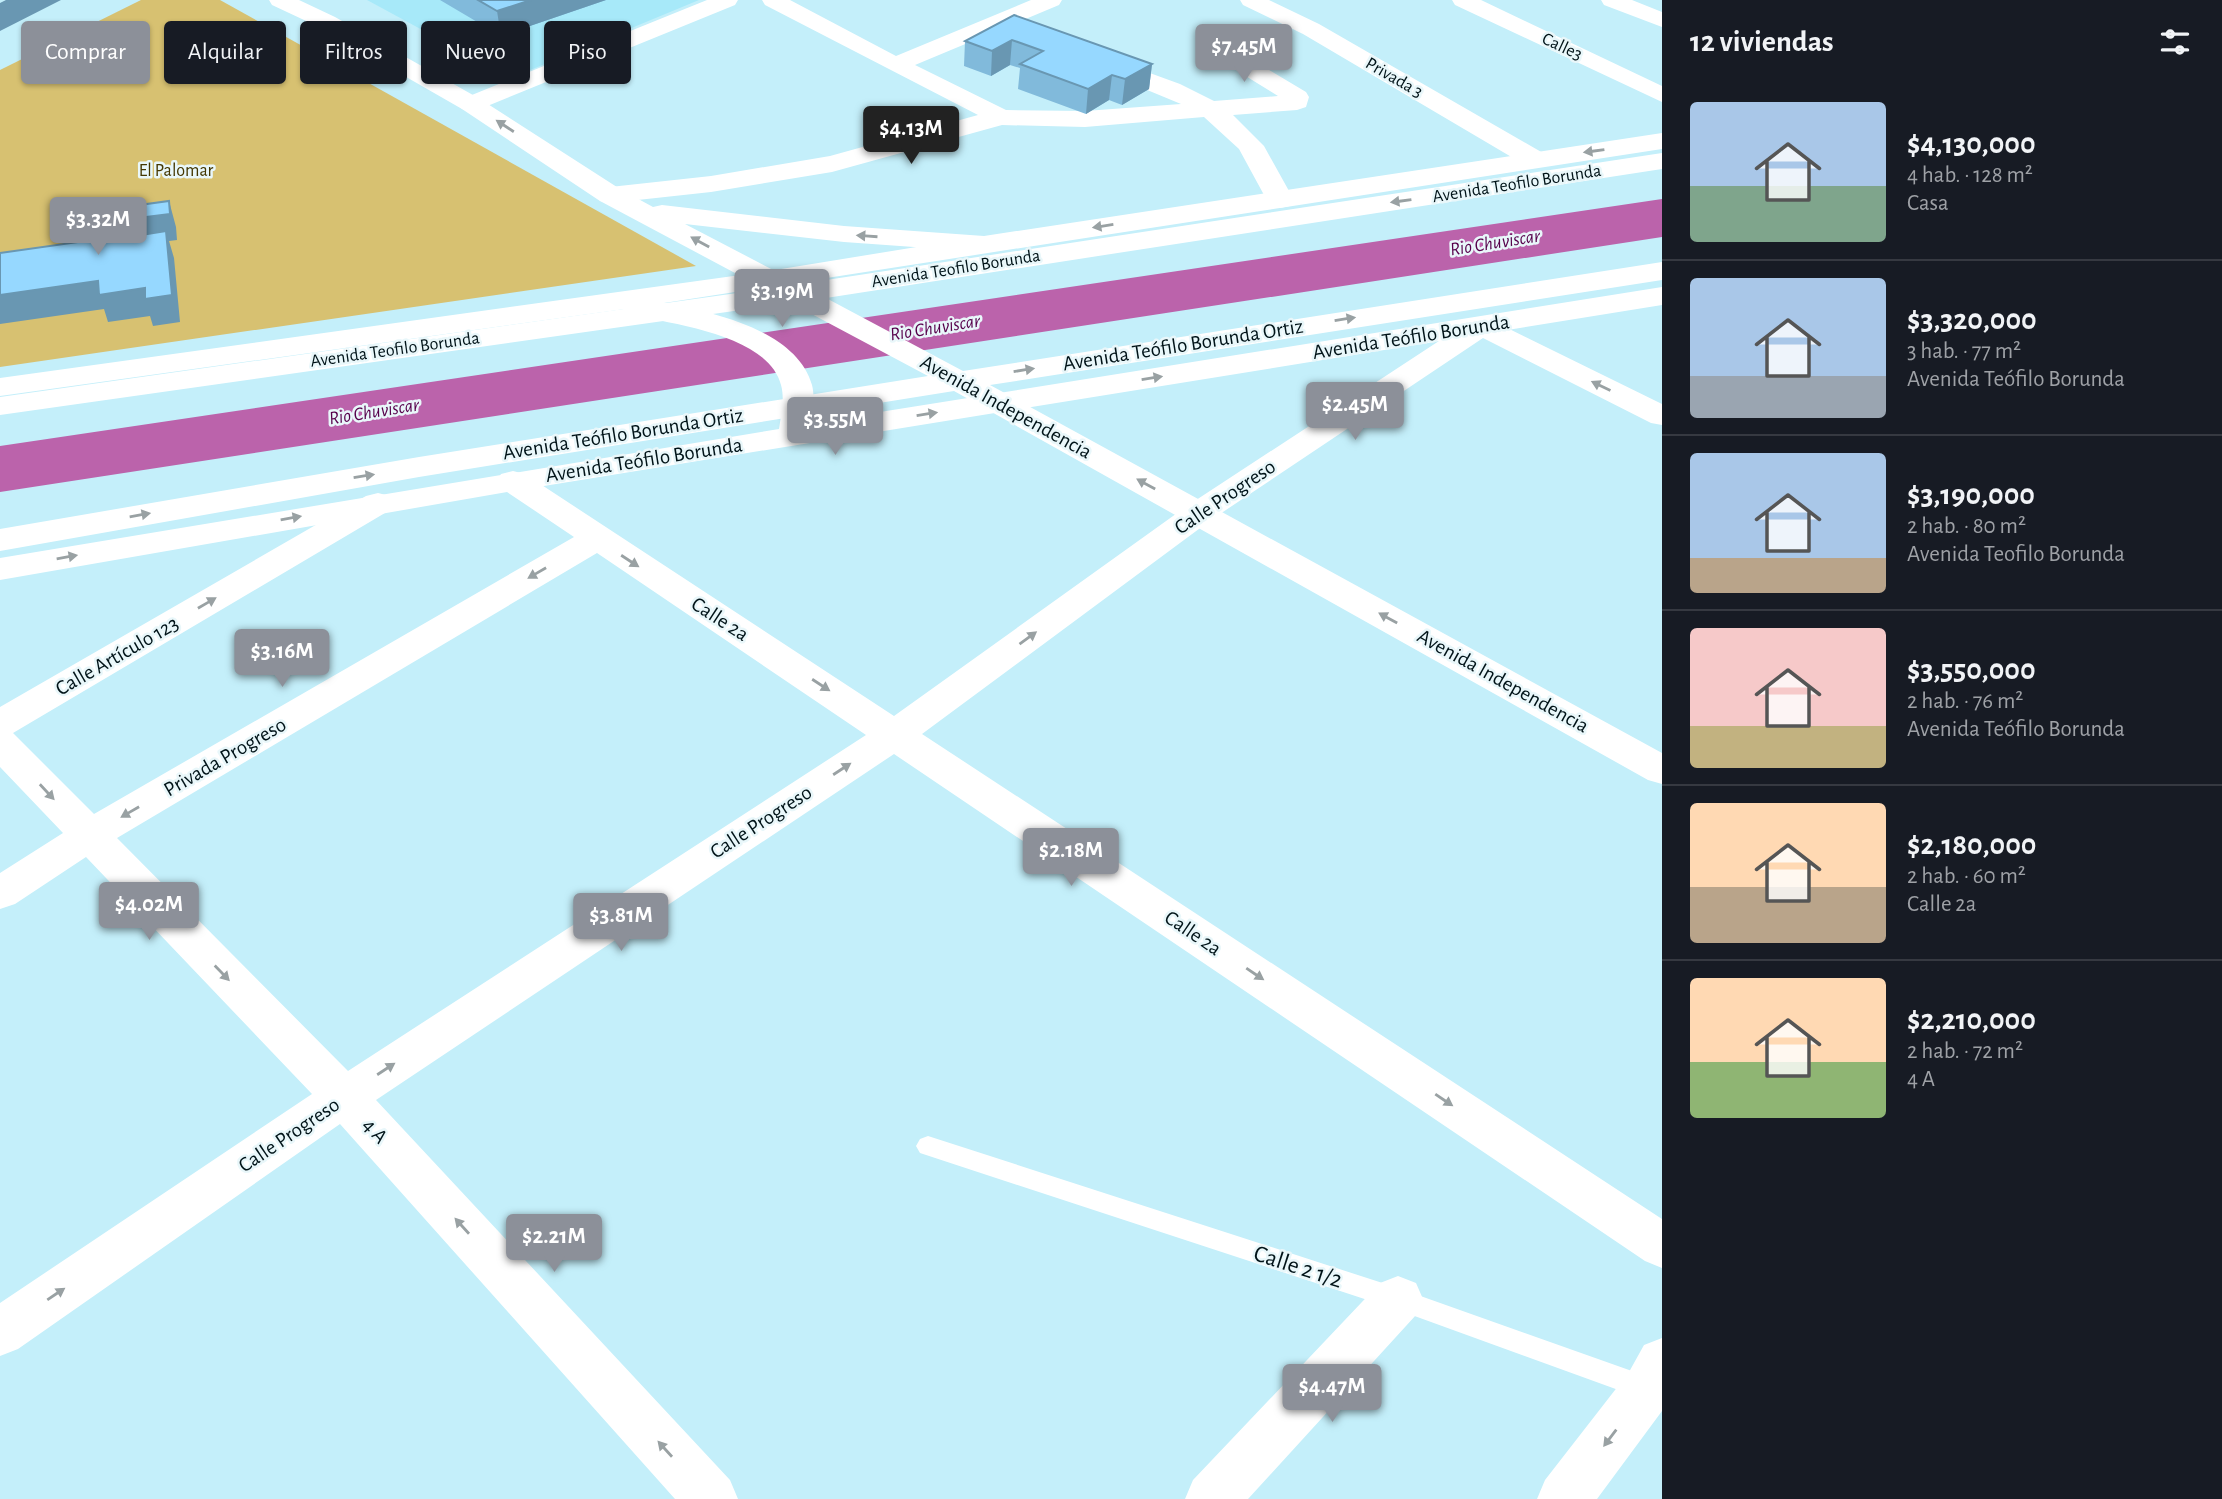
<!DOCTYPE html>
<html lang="es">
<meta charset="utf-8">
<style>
:root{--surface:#171b24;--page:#20242c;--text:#f1f3f6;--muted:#9ea1a6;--line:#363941;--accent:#8c9099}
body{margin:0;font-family:"Alegreya Sans",sans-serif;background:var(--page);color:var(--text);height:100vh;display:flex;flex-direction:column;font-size:26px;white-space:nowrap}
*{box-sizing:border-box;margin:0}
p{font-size:23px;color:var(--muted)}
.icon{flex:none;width:38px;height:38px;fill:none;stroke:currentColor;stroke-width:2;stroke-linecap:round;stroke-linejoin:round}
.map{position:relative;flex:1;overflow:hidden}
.details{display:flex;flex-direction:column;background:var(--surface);width:560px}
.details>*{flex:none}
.banner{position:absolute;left:21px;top:21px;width:665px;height:63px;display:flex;gap:14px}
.price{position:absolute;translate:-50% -60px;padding:0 16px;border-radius:7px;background:var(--accent);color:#fff;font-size:23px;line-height:46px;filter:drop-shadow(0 2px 4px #0008)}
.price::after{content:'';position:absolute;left:50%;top:42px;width:21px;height:16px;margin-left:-10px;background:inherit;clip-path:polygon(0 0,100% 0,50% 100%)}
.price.selected{background:#222;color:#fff}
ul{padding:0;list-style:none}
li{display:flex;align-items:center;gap:21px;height:175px;padding:0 28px}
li+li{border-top:2px solid var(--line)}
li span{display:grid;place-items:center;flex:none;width:196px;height:140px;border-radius:7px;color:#555}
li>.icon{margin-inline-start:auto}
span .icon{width:84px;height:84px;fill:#fffc;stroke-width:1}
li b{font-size:30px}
h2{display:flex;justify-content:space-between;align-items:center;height:84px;padding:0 28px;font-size:30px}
.chip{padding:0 24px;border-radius:7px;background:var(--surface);box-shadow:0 2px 5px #0004;font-size:24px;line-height:63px}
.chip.selected{background:var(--accent);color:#fff}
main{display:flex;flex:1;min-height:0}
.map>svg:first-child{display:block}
.built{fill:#a7e9f9}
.green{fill:#d7c171}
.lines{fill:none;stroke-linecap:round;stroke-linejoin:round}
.river{fill:#bb63ab;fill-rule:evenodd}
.lane{fill:#fff;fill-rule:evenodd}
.street{fill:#fff;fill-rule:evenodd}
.secondary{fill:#fff;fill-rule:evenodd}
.primary{fill:#fff;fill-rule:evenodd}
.wall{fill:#81badb}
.shaded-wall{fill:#6997b2}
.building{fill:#96d8ff;stroke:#6997b2;stroke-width:2}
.oneway{fill:#99a1a3}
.labels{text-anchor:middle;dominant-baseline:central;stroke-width:5;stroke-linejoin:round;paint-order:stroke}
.far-street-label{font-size:18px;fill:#001318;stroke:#e9f7fa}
.far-park-label{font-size:18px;fill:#443701;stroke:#e9f7fa}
.far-water-label{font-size:19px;font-style:italic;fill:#56004b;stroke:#e9f7fa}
.street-label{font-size:21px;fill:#001318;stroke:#e9f7fa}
.near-street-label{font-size:24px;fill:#001318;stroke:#e9f7fa}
</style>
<main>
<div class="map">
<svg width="1662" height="1499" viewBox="0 0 1662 1499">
<rect width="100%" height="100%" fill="#c4effa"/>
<!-- built -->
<path class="built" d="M367,0H699L511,78Z"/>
<!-- green -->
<path class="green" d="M141,0H220L696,266L0,367V70Z"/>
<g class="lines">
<!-- river -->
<path class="river" d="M1662,199V237L0,492V446Z"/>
<!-- lane -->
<path class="lane" d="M928,1136L1398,1288L1646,1376L1655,1379L1659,1388L1655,1397L1646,1400L1398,1310L920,1153L916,1146L920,1139Z"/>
<!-- street -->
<path class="street" d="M707,0H738L735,5L480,109L471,112L462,109L458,104L462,99Z
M762,0H790L896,56L1031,0H1062L1059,5L915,65L1006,110L1085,111L1181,104L1094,68L1091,63L1094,58L1103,56L1180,84L1214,101L1278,96L1218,59L1214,54L1218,49L1226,47L1234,49L1306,92L1309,97L1306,107L1297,110L1233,115L1264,146L1294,200L1290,206L1280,208L1270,206L1239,149L1204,117L1085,127L1002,125L832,172L711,192L610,203L600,201L597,195L600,189L610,187L711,176L830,156L978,115L765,5Z
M1240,0H1269L1319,24L1543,153L1547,159L1543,165L1534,167L1525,165L1303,34L1243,5Z
M1452,0H1481L1662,86V102L1455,5Z
M1601,0H1632L1662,12V27L1604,5Z
M1481,317L1491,320L1662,404V425L1651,423L1483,338L1211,520L922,734L1662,1219V1268L1645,1261L894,754L376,1100L730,1480L738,1499H675L340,1124L18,1349L0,1356V1303L312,1094L86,857L15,904L0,909V873L63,833L0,767V707L366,496L378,493L390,496L395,503L390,510L13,733L94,814L574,537L501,488L497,481L501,474L513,471L525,474L894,716L1187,506L1471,320ZM597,553L866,735L348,1071L117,838Z
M1398,1276L1416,1283L1423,1299L1416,1315L1248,1499H1185L1193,1480L1380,1283Z
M1662,1338V1411L1597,1499H1537L1545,1480L1629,1372L1644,1345Z"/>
<!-- secondary -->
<path class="secondary" d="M1662,133V149L664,303C712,312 797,330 812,385C815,397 813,411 811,423L1662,287V305L513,491L0,580V558L779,429C781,415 785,399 781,385C768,334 670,324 629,314L625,309L0,396V378L769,271L984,236Z"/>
<!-- primary -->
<path class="primary" d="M269,0H299L335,17L480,99L620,189L653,207L662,205L844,226L984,236L994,238L998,244L994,250L984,252L844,242L685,224L800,284L1662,153V169L826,298L963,371L1662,262V280L990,385L1662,753V784L1648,780L954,391L419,477L0,551V529L419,457L928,376L791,303L0,415V397L765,289L600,201L462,109L319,27L272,5Z"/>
</g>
<!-- wall -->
<path class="wall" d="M440,0H606L501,36Z
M1014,15L1152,64L1149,89L1122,105L1109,100L1086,114L1018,89L1020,68L1010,65L991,76L964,66L965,41Z"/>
<!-- shaded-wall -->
<path class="shaded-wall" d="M6,0H61L0,31V3Z
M531,0H606L501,36L497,11Z
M1012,40L1010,65L991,76L992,51Z
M1152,64L1149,89L1122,105L1125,79Z
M1112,75L1109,100L1086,114L1088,89Z
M169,201L176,227L177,240L169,241L174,258L180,322L153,326L150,316L108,322L104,309L0,324V295L147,234V217Z
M100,227L108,253L97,255L88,228Z"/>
<!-- building -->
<path class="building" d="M478,0H531L497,11Z
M1014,15L1152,64L1125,79L1112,75L1088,89L1020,64L1043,51L1012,40L992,51L965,41Z
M169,201L170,214L147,217V234L166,231L172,295L145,299V288L99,295L98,281L0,295V253L100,239V227L88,228V212Z"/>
<!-- one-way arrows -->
<defs><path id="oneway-solid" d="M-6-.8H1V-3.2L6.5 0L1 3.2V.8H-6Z" transform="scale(1.75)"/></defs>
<g class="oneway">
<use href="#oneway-solid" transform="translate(505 126) rotate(-147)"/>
<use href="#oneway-solid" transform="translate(1594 151) rotate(172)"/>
<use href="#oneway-solid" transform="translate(1401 201) rotate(172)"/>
<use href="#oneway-solid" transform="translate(1103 226) rotate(171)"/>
<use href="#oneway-solid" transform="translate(867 236) rotate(-176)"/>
<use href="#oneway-solid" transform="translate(700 242) rotate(-151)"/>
<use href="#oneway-solid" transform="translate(1345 319) rotate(-9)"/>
<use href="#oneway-solid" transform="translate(1024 370) rotate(-9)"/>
<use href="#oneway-solid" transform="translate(1152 378) rotate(-9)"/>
<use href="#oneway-solid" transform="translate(1601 386) rotate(-154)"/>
<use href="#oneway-solid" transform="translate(927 414) rotate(-9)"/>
<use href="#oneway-solid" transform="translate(364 476) rotate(-9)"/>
<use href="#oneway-solid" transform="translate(1146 484) rotate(-151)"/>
<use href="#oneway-solid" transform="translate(140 515) rotate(-10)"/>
<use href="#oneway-solid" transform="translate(291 518) rotate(-10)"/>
<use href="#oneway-solid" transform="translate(67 557) rotate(-10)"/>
<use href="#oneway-solid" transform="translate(630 561) rotate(33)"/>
<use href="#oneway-solid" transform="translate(537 573) rotate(150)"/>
<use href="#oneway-solid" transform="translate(207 603) rotate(-30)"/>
<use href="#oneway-solid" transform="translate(1388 618) rotate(-151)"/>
<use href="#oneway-solid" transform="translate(1028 638) rotate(-36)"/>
<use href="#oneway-solid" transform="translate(821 685) rotate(33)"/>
<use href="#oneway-solid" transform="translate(842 769) rotate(-33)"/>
<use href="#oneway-solid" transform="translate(47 792) rotate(47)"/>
<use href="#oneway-solid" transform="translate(130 812) rotate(150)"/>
<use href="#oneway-solid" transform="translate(222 973) rotate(46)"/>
<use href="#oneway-solid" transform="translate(1255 974) rotate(34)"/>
<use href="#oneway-solid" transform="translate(386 1069) rotate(-33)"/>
<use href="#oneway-solid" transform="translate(1444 1100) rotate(34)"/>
<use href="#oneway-solid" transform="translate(462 1226) rotate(-132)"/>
<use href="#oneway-solid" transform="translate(56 1294) rotate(-34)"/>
<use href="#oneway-solid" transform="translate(1610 1438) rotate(127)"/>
<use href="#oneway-solid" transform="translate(665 1449) rotate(-132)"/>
</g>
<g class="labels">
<!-- far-street labels -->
<g class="far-street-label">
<text transform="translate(1562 47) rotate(25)">Calle3</text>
<text transform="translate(1394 78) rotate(30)">Privada 3</text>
<text transform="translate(1517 184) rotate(-9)">Avenida Teofilo Borunda</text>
<text transform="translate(956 269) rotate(-9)">Avenida Teofilo Borunda</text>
<text transform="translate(395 350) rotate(-8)">Avenida Teofilo Borunda</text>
</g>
<!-- far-park labels -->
<g class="far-park-label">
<text x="176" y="171">El Palomar</text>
</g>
<!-- far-water labels -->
<g class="far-water-label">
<text transform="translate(1495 243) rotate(-9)">Rio Chuviscar</text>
<text transform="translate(935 328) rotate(-9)">Rio Chuviscar</text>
<text transform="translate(374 412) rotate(-9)">Rio Chuviscar</text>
</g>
<!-- street labels -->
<g class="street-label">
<text transform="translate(1411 337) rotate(-9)">Avenida Teófilo Borunda</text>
<text transform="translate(1183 345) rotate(-9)">Avenida Teófilo Borunda Ortiz</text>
<text transform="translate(1006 407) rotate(29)">Avenida Independencia</text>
<text transform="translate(623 434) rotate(-9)">Avenida Teófilo Borunda Ortiz</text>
<text transform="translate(644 460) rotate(-9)">Avenida Teófilo Borunda</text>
<text transform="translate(1225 497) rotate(-34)">Calle Progreso</text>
<text transform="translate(720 619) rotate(33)">Calle 2a</text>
<text transform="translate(117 656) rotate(-30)">Calle Artículo 123</text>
<text transform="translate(1503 681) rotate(29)">Avenida Independencia</text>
<text transform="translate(225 757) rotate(-30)">Privada Progreso</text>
<text transform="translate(761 822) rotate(-33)">Calle Progreso</text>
<text transform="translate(1193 933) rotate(34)">Calle 2a</text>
<text transform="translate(375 1131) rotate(48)">4 A</text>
<text transform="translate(289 1135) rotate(-34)">Calle Progreso</text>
</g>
<!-- near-street labels -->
<g class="near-street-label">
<text transform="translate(1298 1267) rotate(18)">Calle 2 1/2</text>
</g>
</g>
</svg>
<b class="price" style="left:1244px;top:84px">$7.45M</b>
<b class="price selected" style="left:911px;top:166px">$4.13M</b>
<b class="price" style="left:98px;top:257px">$3.32M</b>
<b class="price" style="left:782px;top:329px">$3.19M</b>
<b class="price" style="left:1355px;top:442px">$2.45M</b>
<b class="price" style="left:835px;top:457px">$3.55M</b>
<b class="price" style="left:282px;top:689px">$3.16M</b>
<b class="price" style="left:1071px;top:888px">$2.18M</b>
<b class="price" style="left:149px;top:942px">$4.02M</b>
<b class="price" style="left:621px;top:953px">$3.81M</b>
<b class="price" style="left:554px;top:1274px">$2.21M</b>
<b class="price" style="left:1332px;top:1424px">$4.47M</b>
<div class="banner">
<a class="chip selected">Comprar</a>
<a class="chip">Alquilar</a>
<a class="chip">Filtros</a>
<a class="chip">Nuevo</a>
<a class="chip">Piso</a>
</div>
</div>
<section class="details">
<h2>12 viviendas<svg class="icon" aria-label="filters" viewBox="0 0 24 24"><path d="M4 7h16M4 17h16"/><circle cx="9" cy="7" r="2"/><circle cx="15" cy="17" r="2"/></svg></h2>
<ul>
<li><span style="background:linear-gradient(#a9c7e8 60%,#7fa58c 0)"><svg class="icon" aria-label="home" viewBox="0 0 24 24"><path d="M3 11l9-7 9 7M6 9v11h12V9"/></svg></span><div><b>$4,130,000</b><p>4 hab. · 128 m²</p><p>Casa</p></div></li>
<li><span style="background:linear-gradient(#a9c7e8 70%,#9aa5b1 0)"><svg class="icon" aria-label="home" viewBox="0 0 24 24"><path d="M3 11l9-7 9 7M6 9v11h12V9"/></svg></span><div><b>$3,320,000</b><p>3 hab. · 77 m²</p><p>Avenida Teófilo Borunda</p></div></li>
<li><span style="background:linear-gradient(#a9c7e8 75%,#b9a48a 0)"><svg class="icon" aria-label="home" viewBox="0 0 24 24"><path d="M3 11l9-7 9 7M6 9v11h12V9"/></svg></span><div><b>$3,190,000</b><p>2 hab. · 80 m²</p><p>Avenida Teofilo Borunda</p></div></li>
<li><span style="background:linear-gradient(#f6c9c9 70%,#c2b280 0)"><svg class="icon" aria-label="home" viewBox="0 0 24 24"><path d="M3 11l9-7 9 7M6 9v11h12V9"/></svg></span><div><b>$3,550,000</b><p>2 hab. · 76 m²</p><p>Avenida Teófilo Borunda</p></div></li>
<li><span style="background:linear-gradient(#ffd9b3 60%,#b9a48a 0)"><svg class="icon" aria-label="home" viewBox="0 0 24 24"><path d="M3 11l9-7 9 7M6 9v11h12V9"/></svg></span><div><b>$2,180,000</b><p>2 hab. · 60 m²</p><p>Calle 2a</p></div></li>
<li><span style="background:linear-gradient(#ffd9b3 60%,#8fb573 0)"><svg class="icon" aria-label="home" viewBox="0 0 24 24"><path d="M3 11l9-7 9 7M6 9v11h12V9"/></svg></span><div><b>$2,210,000</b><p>2 hab. · 72 m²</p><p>4 A</p></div></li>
</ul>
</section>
</main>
